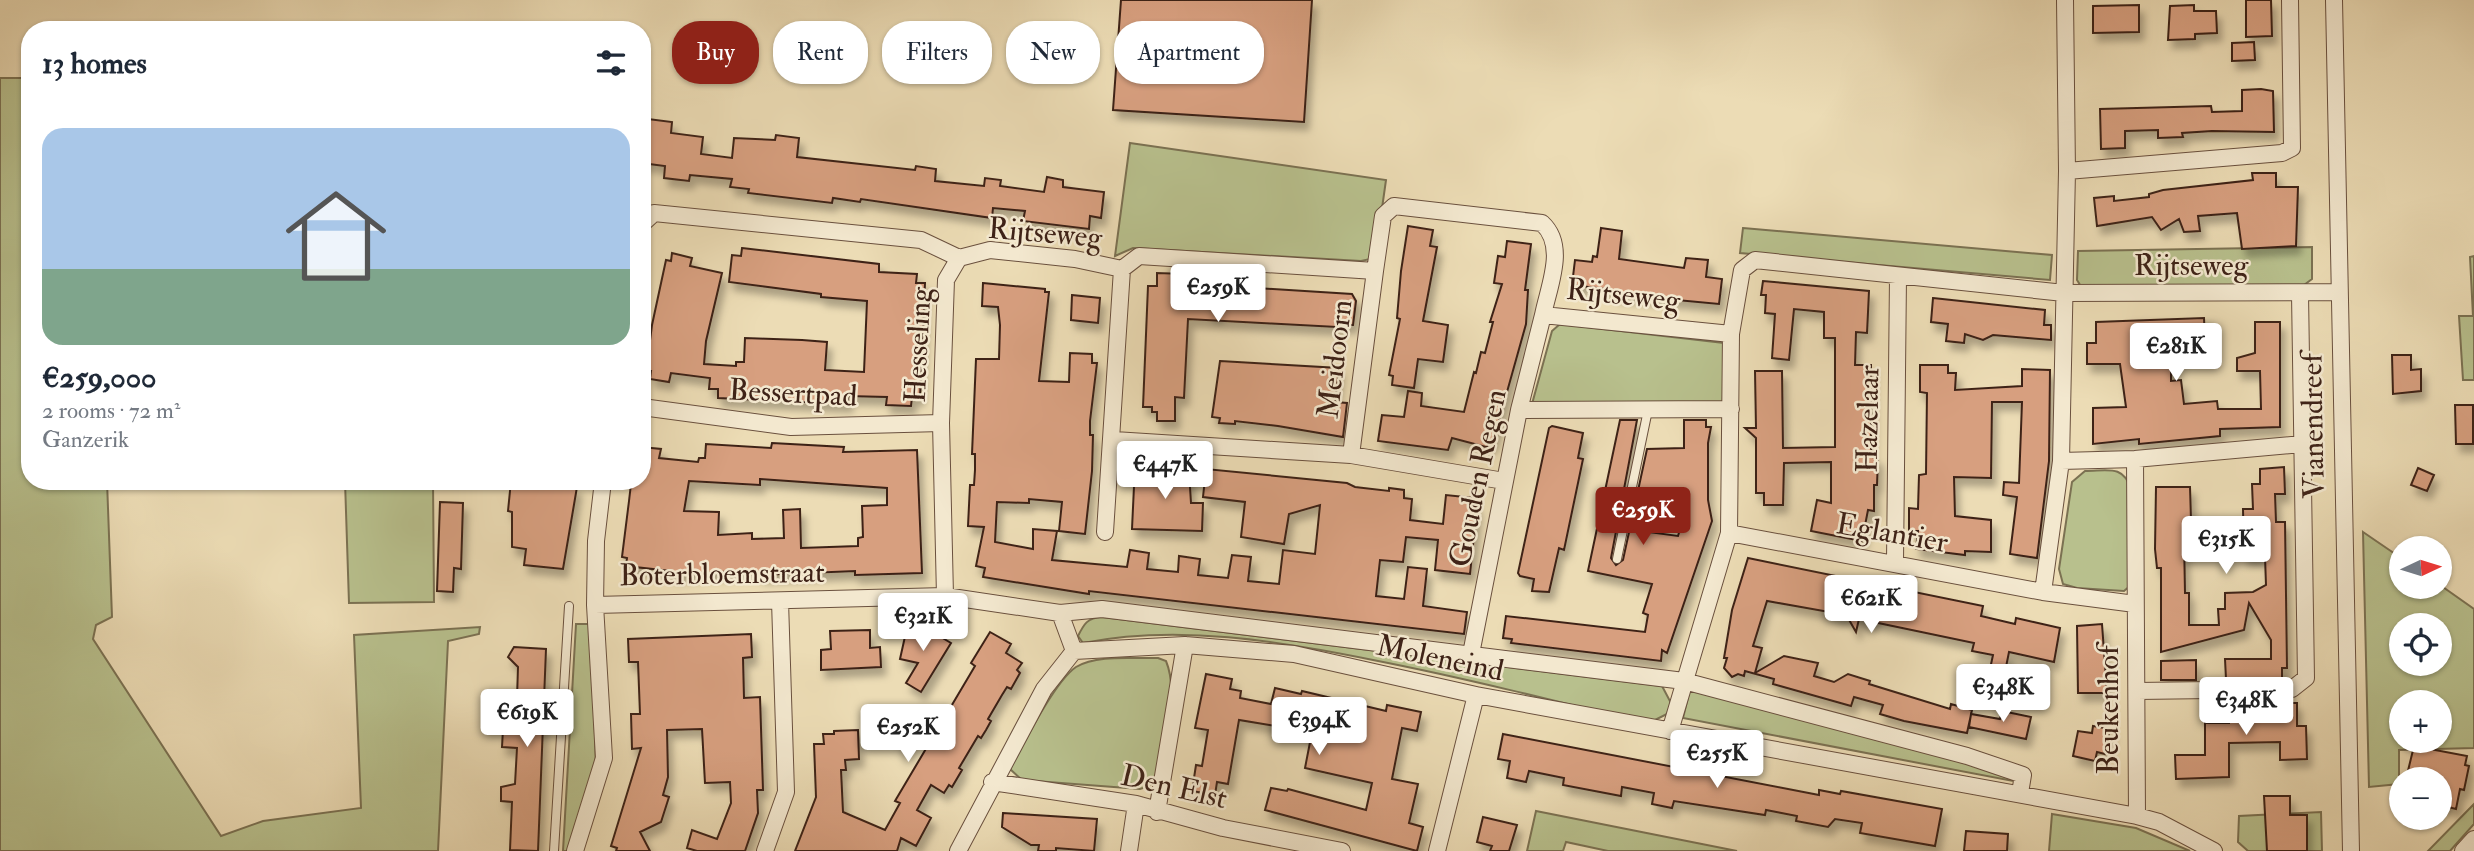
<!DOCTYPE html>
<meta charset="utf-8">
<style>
:root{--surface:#fff;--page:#f6f6f7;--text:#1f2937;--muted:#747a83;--accent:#8f2418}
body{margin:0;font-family:"IM FELL Double Pica",serif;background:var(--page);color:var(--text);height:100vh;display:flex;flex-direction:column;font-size:26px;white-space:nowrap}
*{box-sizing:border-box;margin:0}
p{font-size:23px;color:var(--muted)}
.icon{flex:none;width:38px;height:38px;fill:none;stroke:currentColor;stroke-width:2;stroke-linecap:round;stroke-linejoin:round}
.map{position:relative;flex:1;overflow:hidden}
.side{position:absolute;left:21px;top:21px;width:630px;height:469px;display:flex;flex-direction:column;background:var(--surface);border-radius:28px;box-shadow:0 2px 5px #0004}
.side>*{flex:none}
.banner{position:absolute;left:672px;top:21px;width:665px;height:63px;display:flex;gap:14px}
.needle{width:46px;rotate:86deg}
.controls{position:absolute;left:2389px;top:536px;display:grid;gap:14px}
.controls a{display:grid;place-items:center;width:63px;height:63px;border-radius:50%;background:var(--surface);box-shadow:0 2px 5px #0004;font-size:35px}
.price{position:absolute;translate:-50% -60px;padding:0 16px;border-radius:7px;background:#fff;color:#222;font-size:23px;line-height:46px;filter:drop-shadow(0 2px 4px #0008)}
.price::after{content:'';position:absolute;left:50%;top:42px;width:21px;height:16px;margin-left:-10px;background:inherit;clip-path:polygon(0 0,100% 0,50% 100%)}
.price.current{background:var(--accent);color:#fff}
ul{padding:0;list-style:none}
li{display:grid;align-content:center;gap:14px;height:371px;padding:0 21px}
li span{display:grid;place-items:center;height:217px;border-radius:21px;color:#555}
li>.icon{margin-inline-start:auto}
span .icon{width:126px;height:126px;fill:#fffc;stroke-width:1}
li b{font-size:30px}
h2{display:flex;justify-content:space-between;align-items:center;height:84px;padding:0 21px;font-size:30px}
.tag{padding:0 24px;border-radius:28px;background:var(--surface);box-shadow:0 2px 5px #0004;font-size:24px;line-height:63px}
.tag.current{background:var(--accent);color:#fff}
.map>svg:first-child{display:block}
.green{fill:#b8c08d;stroke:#7b7152;stroke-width:2;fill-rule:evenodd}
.building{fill:#d79f7f;stroke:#3e2217;stroke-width:2;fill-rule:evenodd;filter:url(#shadow)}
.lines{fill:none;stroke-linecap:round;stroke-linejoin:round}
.lane-casing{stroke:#6a503e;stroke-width:10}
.street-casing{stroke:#6a503e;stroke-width:18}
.lane{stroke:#f3e8cf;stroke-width:8}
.street{stroke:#f3e8cf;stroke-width:16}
.labels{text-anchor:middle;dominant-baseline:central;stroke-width:5;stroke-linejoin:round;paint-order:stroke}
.street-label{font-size:30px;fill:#3e2217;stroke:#f3e8cf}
</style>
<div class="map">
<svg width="2474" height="851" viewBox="0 0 2474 851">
<defs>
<filter id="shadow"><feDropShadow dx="4.5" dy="8" stdDeviation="3.5" flood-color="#0004"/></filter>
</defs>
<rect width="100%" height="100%" fill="#ecdcb5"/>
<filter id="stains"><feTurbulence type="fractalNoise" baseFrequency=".00286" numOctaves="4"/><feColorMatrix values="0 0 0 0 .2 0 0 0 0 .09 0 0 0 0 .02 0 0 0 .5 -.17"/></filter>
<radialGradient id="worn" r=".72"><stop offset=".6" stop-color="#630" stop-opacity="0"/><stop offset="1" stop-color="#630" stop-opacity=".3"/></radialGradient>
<!-- green -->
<path class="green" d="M0,78H30V481H107L112,617L96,625L93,639L221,836L263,821L361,808L354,635L480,627L479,634L448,641L438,851H0Z
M1130,143L1386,180L1375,258L1361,261L1133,248L1115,256Z
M1743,228L2052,255L2050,280L1740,253Z
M2312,247V279L2304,285L2082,288L2077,280L2078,251Z
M2474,256V380H2463L2459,316H2473L2470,257Z
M1560,324L1724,343L1727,404H1532L1552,331Z
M2085,471C2107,471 2123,464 2131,489V585L2124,591L2077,588L2063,584L2059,569L2072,482Z
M345,481H433L434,602L349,603Z
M2363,532L2401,558V586L2440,585L2474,609V748L2399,750V784L2369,787ZM2401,625H2440V663H2401ZM2401,702H2440V740H2401Z
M1102,617L1662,686L1671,703L1667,714L1647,724C1556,701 1465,678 1373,660C1279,641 1178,624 1083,643L1078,636C1084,624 1087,618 1102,617Z
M576,624H592L596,771L568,851H563Z
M1158,658L1166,661C1180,695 1163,739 1156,774L1150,786L1140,789L1022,780L1010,769C1023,745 1055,681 1076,667C1097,654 1134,659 1158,658Z
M1690,689L2010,774L2013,781L1683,718Z
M2474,804V824L2450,851H2428Z
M1536,811L1737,851H1608L1566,842L1563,851H1527Z
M2321,812L2322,851H2248L2238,842L2239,816Z
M2052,814L2136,828L2190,851H2049Z"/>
<!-- building -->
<path class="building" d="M1121,0H1312L1304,122L1113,110Z
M2246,0H2271L2272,36L2246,37Z
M2139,5V32L2093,33V6Z
M2194,5V11H2216L2217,33L2195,34V39L2168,40L2170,6Z
M2254,42L2255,60L2232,61V43Z
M2261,89L2273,91L2274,132L2212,131L2182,133L2183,137L2158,138V130L2125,131V148L2101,149L2100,109L2211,106L2212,112L2242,111V90Z
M648,119L672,122L671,133L703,137L701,154L732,158L734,138L775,140L776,135L799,138L797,157L915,170L916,166L936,169L935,181L984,186L985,178L1001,180L1000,186L1044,192L1047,177L1063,180V187L1104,192L1101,218L1090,216L1089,229L1023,221L1025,211L993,208L992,218L861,199L860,202L833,198L832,203L748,193L749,189L730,187L732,179L690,175L689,181L664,178L665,166L642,163V134H646Z
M2252,173H2276V187H2298L2296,246L2242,249L2237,213L2198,216L2200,231L2184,232L2179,219L2161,230L2152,217L2097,226L2094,198L2114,196V201L2149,197V194L2163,190L2253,180Z
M1408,226L1433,230L1430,246L1437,247L1423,321L1448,325L1443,362L1418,359L1414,388L1392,385L1393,376L1389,375L1400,319L1397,318L1401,271Z
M1601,228L1622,231L1619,259L1684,268L1686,258L1708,260L1706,277L1722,279L1719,304L1613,294L1614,290L1572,285L1575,260L1592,262L1593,256L1597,257Z
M1507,241L1531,244L1525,290H1528L1526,324L1493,442L1486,447L1452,438L1448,450L1378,441L1382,415L1404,417L1408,391L1422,393L1421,406L1464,412L1474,372L1476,373L1481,352L1485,353L1493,322H1490L1502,284L1494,283L1498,256L1505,257Z
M742,248L879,264V272L917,274L916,283H925L920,397H912L911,406L886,405L887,397L848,396V404L718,398V389H709L710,378L671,373L669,382L650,379L651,371H646L652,325L666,260L671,261L672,253L692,258L690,266L722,273L706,341L704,364L736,366V362H744L745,338L802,340L827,342L825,370L864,372L867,301L821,297V294L729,282L732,255L741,256Z
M1186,270L1208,271L1207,285L1352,294L1356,301L1353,325H1337V327L1188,319L1184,398L1175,397V421H1157V412H1152V407H1143L1148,286H1157V273L1185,274Z
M1763,281L1869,291L1867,333L1856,332L1855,365H1871V457L1878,458L1877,485H1874V511L1868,510L1862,541L1811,531L1817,500L1831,503V462L1784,463L1783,505H1764V493H1756V438L1745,428H1756L1755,371H1782L1783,448L1835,447V338H1824V312L1794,309L1789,360L1772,358L1775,314L1765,313L1766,295H1761Z
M983,283L1045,289V292H1049L1039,381L1069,382L1070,353L1092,354V363H1097L1090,421V435H1093L1092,471L1085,534L1059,531L1062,502L1029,499V503L997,502L995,542L1033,549V529L1057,531L1052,560L1127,567L1130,550L1149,553L1147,569L1178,572L1179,556L1200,559L1198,575L1228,578L1232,555L1251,557L1248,581L1279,584L1283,550L1315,554L1320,505L1289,514L1284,544L1241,537L1245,502L1203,497L1206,469L1347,483L1355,487L1389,491V488L1404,490V498L1412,499L1410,520L1443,524L1446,495L1474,498L1473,506L1477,507L1470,574L1435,570L1438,540L1406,537L1403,562L1380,560L1376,596L1404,599L1408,567L1427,569L1423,606L1467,612L1464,634L1089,591V594L983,577L985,568L976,566L984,527L968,526L970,485H974L975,470V454H972L976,359H999L1000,325L998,307L982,306Z
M1072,295L1100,298L1098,323L1071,320Z
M1933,298L2045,310L2044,325H2051V340L1993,335L1983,340L1965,334L1964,343L1946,341L1948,324L1931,322Z
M2204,318L2205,340H2171V381L2181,380L2184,404L2217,401L2218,409H2261L2260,371H2237V358L2255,353V322H2280V427L2220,429V436L2139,444V439L2093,444V408L2126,407L2120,364H2087V343H2096V322Z
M2392,355H2411V370L2421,369V391L2393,394Z
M1220,361L1339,368L1335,402L1347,403L1343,437L1278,426L1235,421V424L1219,423L1220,418L1212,417Z
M1920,365H1948V373H1956L1955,390L2022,386V369L2050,370L2049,461L2037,558L2010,554L2017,497L2003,495L2004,482L2019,483L2022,402H1992L1991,478L1954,477L1955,516L1991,520V552L1965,551V555L1916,549L1918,531H1909V508L1918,509L1919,475L1926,474L1927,393L1920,392Z
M2455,405H2473V444H2456Z
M1620,420H1637L1611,558L1616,565L1623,560L1647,449L1684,448V420H1706V427H1711L1708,443V500L1712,521L1667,653L1662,650L1661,661L1511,643L1512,639L1503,638L1506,616L1645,632L1648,615L1643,613L1652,584L1588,571ZM1656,494L1683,496V519L1678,536L1648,532Z
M1552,426L1583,433L1578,458L1583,459L1564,550L1559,548L1549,592L1532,591L1534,579L1520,576L1518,573L1549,428Z
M772,443L844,447L843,452L917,450L922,573L855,575V571L760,575L759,572L743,571L670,574V571L626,566L627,558L622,557L629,501L631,484L642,481V447L661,449L659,458L698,462L699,458H705L706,444L771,448ZM760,479L887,488V505L862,506L863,537L858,538V546L801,548L800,509L783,510L784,538L752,539V533L718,535L719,512L684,511L689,481L760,485Z
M1135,465L1189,471L1191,503H1203L1202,531L1132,529Z
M2284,467L2285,494H2275L2276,522H2285L2287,668H2282V679H2226L2225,659H2271V640L2249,603L2244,630L2161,652V568H2157L2155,549L2156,487H2190L2191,520H2215V538H2184L2185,593H2189V625H2219L2218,609H2225V593L2253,592L2266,585L2265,557H2244L2243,509H2253L2252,484H2260V469Z
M2418,468L2434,475L2427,491L2411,485Z
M511,481L577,487L563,569L524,565L526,549L512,547V512L508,511Z
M440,502L463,503L461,569L454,568L453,592L437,591Z
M1748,558L1983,606L1981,616L2015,624L2016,618L2060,628L2054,662L2009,652L2005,672L1990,669L1993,655L1972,651L1974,643L1859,619L1856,632L1848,618L1834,617L1835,613L1767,601L1753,646L1762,648L1755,673L1784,656L1818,663L1814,676L1834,682L1848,674L1870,681L1869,684L1950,709L1951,704L1972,710L1967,733L1904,721L1880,714L1883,705L1854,697L1851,706L1773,684L1774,679L1745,671L1744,676L1738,674L1732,677L1724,668L1727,658H1724L1732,610Z
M908,623L937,631L936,634L951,643L921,692L906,683L918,663L900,659Z
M2102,624L2107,693H2078L2077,626Z
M870,630V648L880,647L881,667L821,670V650L831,649L830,631Z
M990,632L1011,644L1006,653L1022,663L1017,670L1020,673L1011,689L1007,687L1002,695L988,719L991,721L986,730L981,738L978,736L959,768L962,770L952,787L949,785L944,793L931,785L917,810L931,818L916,846L901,838L897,851H795L816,797L814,744H824L823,734H834V731L858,730L859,759L845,760L846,770H841L843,812L885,830L900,803L895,801L975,666L971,663Z
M751,634L752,657L743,658L744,698L760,697L763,790H757L758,813L745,851H697L687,848L692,830L717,839L731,803L730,782L705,783L702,729L667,730L668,777L663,795L669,797L661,822L640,832L650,851H616L617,848L611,846L641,748L632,749L631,714H640L638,662H629L628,639Z
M514,647L546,649L538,851L510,850L512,802L501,801V787L515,784L517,748L502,747L503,729H516L518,667L508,657Z
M2196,660V680H2161V661Z
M1206,674L1232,679L1230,689L1241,691L1240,698L1271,704L1275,688L1301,694L1302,691L1386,711L1387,705L1421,712L1417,731L1402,728L1392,779L1418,784L1409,823L1423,827L1417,851L1265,810L1271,788L1287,791L1288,789L1366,810L1372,783L1305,768L1312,732L1239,720L1228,784L1217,782L1215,795L1192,791L1196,765L1202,766L1208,730L1195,728Z
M2229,700H2283V703H2297V726H2306L2307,759L2280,760V742L2229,743V777L2176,779L2175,755H2205V723H2229Z
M2002,711L2031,717L2026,739L1969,727L1971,714L2000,719Z
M2093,726L2110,729L2105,754L2097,752L2095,761L2073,756L2078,731L2092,733Z
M1503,734L1819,795V790L1840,794L1841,791L1942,809L1935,846L1860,833L1862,823L1835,819L1828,827L1796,821L1797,816L1766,810L1765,815L1674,801L1672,808L1652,804L1654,793L1622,787L1621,796L1563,785L1564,778L1529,771L1526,782L1507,778L1510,761L1498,759Z
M2414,746L2467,756L2465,765L2469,766L2464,790L2460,789L2456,809L2440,805V779H2406Z
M2264,796H2290V815H2307V851H2267Z
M1003,813L1097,819L1094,851L1056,848V851H1038L1039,845H1031L1002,827Z
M1483,817L1517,825L1509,851H1490L1492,846L1477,842Z
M1966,831L2008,834L2007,851H1964Z"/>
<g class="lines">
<!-- lane casing -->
<g class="lane-casing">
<path id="lane" d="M1617,559L1648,410
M554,851L569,606"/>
</g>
<!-- street casing -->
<g class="street-casing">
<path id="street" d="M2065,0L2067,171L2061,461L2043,592L2135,604
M2334,0L2351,851
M2067,171L2282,153L2292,148L2290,0
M642,224L654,213L921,240L959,258L946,280L941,423L945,596
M959,258L990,250L1075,259L1122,269L1139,256L1375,271L1383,216L1394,206L1542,223C1567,246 1549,285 1543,315L1731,334L1742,270L1755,260L2064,293L2338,292
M642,407L791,427L941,423
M1519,410L1731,409
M1114,440L1351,455L1504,481
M1351,455L1375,271
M2135,459L2137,816
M2061,461L2135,459L2302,444
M1105,532L1122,269
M1729,533L2043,592
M1895,562L1898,277
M595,605L945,596L1060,613L1074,651
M1060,613L1102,609L1684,681L1967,756L2023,775L2020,793
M1471,654L1519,410L1543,315
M2137,691L2292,689L2306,678L2300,294
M1670,731L1729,533L1731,334
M992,782L1136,804L1223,828L1342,851
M1157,812L1185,645
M575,851L604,758L595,605L596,541L603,481
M765,851L786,792L780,601
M958,851L1044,689L1074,651L1185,645L1294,654L1476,695L2137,816L2159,822L2214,851
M1129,851L1136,804
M1437,851L1476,695
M2463,851L2474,839"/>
</g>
<!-- lane -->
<use href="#lane" class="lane"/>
<!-- street -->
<use href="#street" class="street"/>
</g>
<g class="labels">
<!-- street labels -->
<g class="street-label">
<text transform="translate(1045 233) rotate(5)">Rijtseweg</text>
<text x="2191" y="265">Rijtseweg</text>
<text transform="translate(1623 295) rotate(6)">Rijtseweg</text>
<text transform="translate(918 345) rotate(-87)">Hesseling</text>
<text transform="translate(1335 359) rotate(-83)">Meidoorn</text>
<text transform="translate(793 393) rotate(3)">Bessertpad</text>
<text transform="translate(1868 419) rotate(-89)">Hazelaar</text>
<text transform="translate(2313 426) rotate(-91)">Vianendreef</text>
<text transform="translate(1478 478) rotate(-78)">Gouden Regen</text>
<text transform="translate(1892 533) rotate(10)">Eglantier</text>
<text transform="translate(722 574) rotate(-1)">Boterbloemstraat</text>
<text transform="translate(1440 658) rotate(12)">Moleneind</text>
<text transform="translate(2108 710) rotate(-90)">Beukenhof</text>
<text transform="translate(1174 787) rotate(13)">Den Elst</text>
</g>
</g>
<rect width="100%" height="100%" filter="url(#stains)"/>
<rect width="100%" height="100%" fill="url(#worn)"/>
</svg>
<div class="controls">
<a><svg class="needle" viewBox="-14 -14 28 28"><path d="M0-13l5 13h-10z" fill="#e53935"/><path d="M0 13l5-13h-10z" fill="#747a83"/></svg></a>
<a><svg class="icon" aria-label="locate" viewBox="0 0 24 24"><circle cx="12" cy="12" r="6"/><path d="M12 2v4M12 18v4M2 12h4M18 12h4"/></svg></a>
<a>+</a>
<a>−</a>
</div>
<b class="price" style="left:1218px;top:324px">€259K</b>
<b class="price" style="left:2176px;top:383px">€281K</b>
<b class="price" style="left:1165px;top:501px">€447K</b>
<b class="price current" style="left:1643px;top:547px">€259K</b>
<b class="price" style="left:2226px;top:576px">€315K</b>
<b class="price" style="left:1871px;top:635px">€621K</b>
<b class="price" style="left:923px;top:653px">€321K</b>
<b class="price" style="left:2003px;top:724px">€348K</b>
<b class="price" style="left:2246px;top:737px">€348K</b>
<b class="price" style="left:527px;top:749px">€619K</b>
<b class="price" style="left:1319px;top:757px">€394K</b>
<b class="price" style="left:908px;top:764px">€252K</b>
<b class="price" style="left:1717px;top:790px">€255K</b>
<div class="banner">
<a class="tag current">Buy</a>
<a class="tag">Rent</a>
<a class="tag">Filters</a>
<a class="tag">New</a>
<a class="tag">Apartment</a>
</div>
<section class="side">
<h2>13 homes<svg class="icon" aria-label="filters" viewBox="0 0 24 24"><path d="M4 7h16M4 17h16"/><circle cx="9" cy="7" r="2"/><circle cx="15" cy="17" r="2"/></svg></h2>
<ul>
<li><span style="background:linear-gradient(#a9c7e8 65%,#7fa58c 0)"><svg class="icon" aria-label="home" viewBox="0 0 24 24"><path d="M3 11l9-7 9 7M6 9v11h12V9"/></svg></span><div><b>€259,000</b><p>2 rooms · 72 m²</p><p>Ganzerik</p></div></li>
</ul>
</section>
</div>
